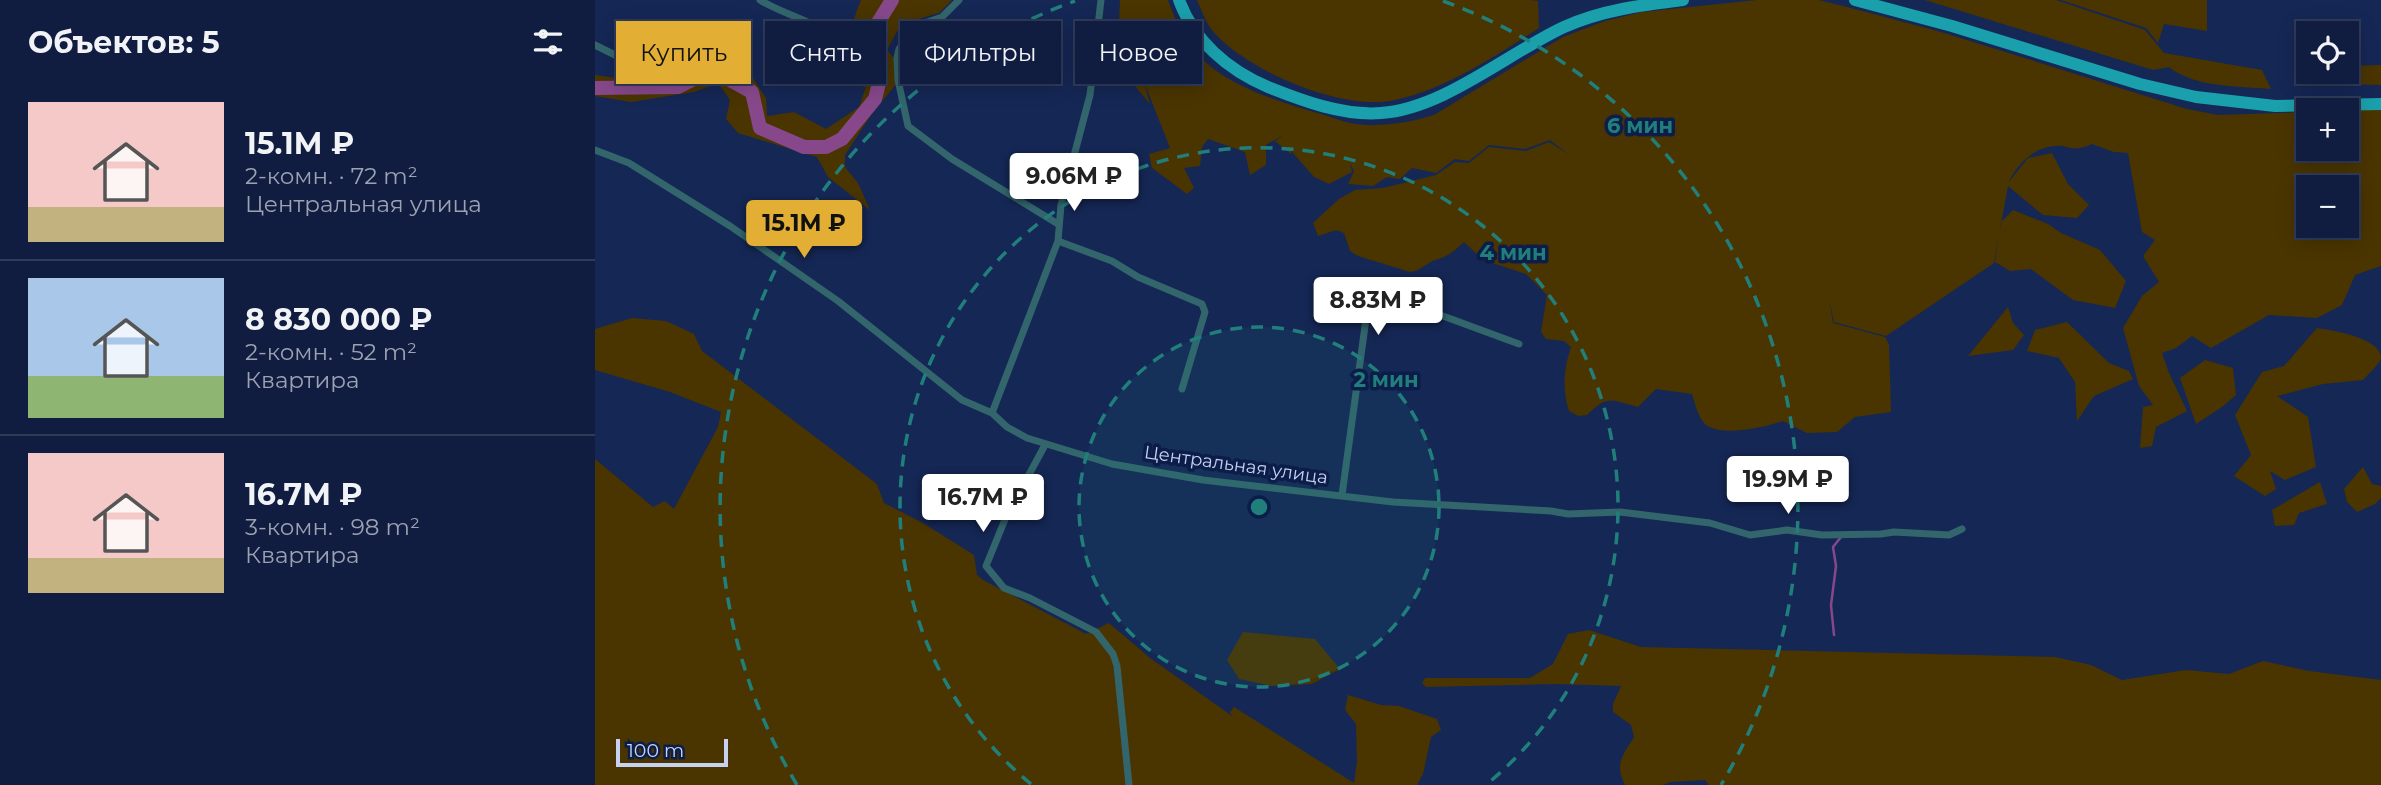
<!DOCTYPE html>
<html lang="ru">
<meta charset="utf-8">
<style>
:root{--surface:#101d40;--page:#192647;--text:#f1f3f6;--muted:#9ca2b1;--line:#303b59;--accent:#e2af34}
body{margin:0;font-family:Montserrat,sans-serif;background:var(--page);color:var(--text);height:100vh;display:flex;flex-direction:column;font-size:26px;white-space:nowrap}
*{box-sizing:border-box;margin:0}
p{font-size:23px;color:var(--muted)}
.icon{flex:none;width:38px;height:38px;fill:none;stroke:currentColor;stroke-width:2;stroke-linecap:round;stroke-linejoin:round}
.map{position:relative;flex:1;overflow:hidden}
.side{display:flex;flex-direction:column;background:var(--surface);width:595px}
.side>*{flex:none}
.top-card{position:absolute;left:21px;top:21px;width:665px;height:63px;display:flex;gap:14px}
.fabs{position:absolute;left:1701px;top:21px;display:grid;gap:14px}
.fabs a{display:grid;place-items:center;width:63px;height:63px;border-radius:0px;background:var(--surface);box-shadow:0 4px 18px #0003,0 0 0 2px var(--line);font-size:35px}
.scale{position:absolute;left:21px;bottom:18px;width:112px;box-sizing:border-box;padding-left:7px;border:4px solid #c5d3f0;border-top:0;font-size:19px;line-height:24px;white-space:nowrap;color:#c5d3f0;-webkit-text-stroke:5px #0c1d49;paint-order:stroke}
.price{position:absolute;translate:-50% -60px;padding:0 16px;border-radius:7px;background:#fff;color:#222;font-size:23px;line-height:46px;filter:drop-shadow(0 2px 4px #0008)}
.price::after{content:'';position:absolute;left:50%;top:42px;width:21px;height:16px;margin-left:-10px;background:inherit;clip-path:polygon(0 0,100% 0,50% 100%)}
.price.active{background:var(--accent);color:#111}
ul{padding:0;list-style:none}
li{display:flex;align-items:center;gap:21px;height:175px;padding:0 28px}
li+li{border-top:2px solid var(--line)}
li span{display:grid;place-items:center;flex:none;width:196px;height:140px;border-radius:0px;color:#555}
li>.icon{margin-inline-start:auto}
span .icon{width:84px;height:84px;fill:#fffc;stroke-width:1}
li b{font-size:30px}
h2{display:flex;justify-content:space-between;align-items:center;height:84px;padding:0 28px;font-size:30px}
.tag{padding:0 24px;border-radius:0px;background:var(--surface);box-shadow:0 4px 18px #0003,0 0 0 2px var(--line);font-size:24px;line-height:63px}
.tag.active{background:var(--accent);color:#111}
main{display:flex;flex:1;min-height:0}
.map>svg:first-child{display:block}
.green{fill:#4a3500;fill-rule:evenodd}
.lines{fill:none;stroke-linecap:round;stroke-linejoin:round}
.stream{stroke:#86488a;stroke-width:2.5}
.river{stroke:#86488a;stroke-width:14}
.minor{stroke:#32666c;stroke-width:7}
.primary{stroke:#1aa0ac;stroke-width:12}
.ring{fill:none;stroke:#217f7b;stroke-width:3.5;stroke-dasharray:12 9}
.labels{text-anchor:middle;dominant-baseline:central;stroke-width:7;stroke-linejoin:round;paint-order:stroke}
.street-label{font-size:18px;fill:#c5d3f0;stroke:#0c1d49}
.centre{fill:#217f7b;stroke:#0c1d49;stroke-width:3.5}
.ring-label{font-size:21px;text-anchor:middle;font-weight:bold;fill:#217f7b;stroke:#0c1d49;stroke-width:7;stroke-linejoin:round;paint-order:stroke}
</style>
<main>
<section class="side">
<h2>Объектов: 5<svg class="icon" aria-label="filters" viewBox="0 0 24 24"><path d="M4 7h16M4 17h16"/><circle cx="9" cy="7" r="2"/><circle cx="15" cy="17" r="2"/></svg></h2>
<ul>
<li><span style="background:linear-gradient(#f6c9c9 75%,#c2b280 0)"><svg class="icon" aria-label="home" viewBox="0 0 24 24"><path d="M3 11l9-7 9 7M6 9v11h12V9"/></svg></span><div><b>15.1M ₽</b><p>2-комн. · 72 m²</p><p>Центральная улица</p></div></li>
<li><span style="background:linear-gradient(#a9c7e8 70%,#8fb573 0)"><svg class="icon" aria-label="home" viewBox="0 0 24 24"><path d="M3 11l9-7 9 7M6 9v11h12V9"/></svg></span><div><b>8 830 000 ₽</b><p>2-комн. · 52 m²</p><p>Квартира</p></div></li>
<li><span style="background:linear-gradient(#f6c9c9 75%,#c2b280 0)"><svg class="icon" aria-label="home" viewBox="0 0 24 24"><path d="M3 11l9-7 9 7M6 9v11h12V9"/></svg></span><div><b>16.7M ₽</b><p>3-комн. · 98 m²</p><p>Квартира</p></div></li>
</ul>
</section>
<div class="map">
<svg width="1786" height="785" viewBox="0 0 1786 785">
<rect width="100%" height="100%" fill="#152755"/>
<!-- green -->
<path class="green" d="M266,0H357L344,13L306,24L292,50L311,72L276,115L250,155V167L263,183L275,210L233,177L222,157L143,133L131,119L135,100L123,83L99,92L36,102L0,96V75L50,82L76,76L85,56L121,59L158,78L171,98L172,116L199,112L231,129L264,107L271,87L260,85C256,52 252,31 266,0Z
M525,0H573C581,24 597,51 616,67C646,90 683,101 719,112C731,115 743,120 755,123C782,128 813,123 839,115L968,37L1010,21L1047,12L1162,0H1224L1256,8L1346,32L1592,109L1623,115L1713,112V149H1752V110L1786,109V266L1760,275L1747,305L1722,318L1674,315L1616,348L1597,336L1581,348L1567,353L1574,373L1592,411L1561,427L1557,446L1545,448L1548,407L1558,405L1544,386L1528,328L1547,296L1564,282L1548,256L1560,240L1547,232L1533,153L1519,152L1497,144C1474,154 1477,144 1459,146C1437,148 1422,165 1413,183L1433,158L1457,153L1473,184L1494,205L1482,218L1448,215L1413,186L1399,263L1291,336L1239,322L1234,299L1238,323L1290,337L1294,344L1296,412L1260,417L1242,432L1212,433L1188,421C1170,427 1128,437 1111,425C1103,418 1100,403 1097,394L1061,389L1043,407C1016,400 1013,394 992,415L983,416L974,411C967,391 969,367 976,347L969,341L951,339L946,332L952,295L931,274L888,260L869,242C858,252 854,256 840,260C831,263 826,271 815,272L763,256L755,251L749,233L741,230L723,236L718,223L744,199L760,190L788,188L841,175L860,162L874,163L894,147L931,151L954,142L973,154L955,140L930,149L894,145L874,161L860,159L841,173L817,168L805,179L792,177L778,186L753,184L759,171L755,163L757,172L734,184L719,177L698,153V149L696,154L680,141L690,134L671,145V165L655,175L650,152L613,139L607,147L605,166L589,168L599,188L592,194L557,168L554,154L575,148L549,82L555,104L519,61L523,40ZM1713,187H1752V226H1713Z
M602,0H936L943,1L944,28C900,56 852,89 800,100C748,112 649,70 616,29C610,21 606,9 602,0Z
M1330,0H1461L1550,30L1569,53L1667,70L1676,89C1644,86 1600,88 1574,67L1558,70Z
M1466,0H1612V31L1569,24L1563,43L1551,28Z
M1786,65V85L1704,83L1699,69L1713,68V72H1752V66Z
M1418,210L1453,224L1466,233L1505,250L1531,281L1520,308L1478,300L1436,269L1415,271L1400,262L1406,222Z
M1413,307L1418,323L1429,335L1418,350L1373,356Z
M37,318L71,321L99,334L107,351L282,484L289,503L328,523L379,555L382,575L388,580L491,634L514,623L555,658L637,716L635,712L639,707L759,783L762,761L761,724L750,710L753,695L786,705L804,706L842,719L846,730L836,737L828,774L822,785H0V459L58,507L70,501L79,509L123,427L126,412L75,392L0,370V329Z
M1472,322L1514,363L1534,371L1538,379L1499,396L1482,421L1480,382L1464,358L1432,351L1440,330Z
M1722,328C1734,330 1786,337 1786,358C1783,366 1773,374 1768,380L1728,384L1682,396L1713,417L1721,467L1690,480L1675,471L1681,489L1670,496L1639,476L1656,455L1640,415L1667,372L1689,366Z
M1610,360L1638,368L1641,395L1627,407L1601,424L1585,378Z
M1768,467L1777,484L1786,486V498L1780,504L1762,512L1752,502L1749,489Z
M1725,482L1732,504L1704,513L1699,525L1680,526L1677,510Z
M994,630L1046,647L1460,657L1496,665L1527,680L1591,670L1634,674L1668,661L1714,671L1786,680V785H1114L1110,780L1076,782L1067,785H1030C1019,764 1028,755 1039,737L1036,725L1018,712V704L1026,686L961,684L831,687L827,683L830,678H935L958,664L973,634Z
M648,632L720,639L745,669L717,684L677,686L644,679L632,660Z"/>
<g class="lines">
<!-- stream -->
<path class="stream" d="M1239,635L1236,605L1241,566L1238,547L1246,537"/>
<!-- river -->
<path class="river" d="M0,88L83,87L117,70L157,92L165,128L209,147H231L247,139L280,99L284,83L276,34L297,0"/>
<!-- minor -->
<path class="minor" d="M165,0C195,19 242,24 256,61
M364,0L347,17L324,25L304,49L302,58L303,80L313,126L357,159L463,224
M0,45L24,57L37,67
M0,150L34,163L135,226L243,301L367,400L397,413L412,427L432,438L517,464L608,480L798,502L956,511L973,514L1025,512L1115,523L1155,535L1192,530L1227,535L1286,534L1299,532L1354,535L1367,529
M463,241L517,261L543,277L607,304L610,312L587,389
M397,413L463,241L466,205L495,95L506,0
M450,445L411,517L391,566L409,588L435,598L501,632L518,654L522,666L534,785
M747,495L773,304L810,302L924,344"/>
<!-- primary -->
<path class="primary" d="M584,0C599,41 633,70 673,87C708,101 748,116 786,113C848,109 913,53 969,27C1007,10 1047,5 1088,0
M1260,0L1357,26L1545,84L1601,97L1680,106L1786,104"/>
</g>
<!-- distance rings -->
<circle cx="664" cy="507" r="180" fill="#217f7b" fill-opacity=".12"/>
<g class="ring">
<circle cx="664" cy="507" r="180"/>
<path d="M436 784A359 359 0 1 1 892 784"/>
<path d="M202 785A539 539 0 0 1 480 1M848 1A539 539 0 0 1 1126 785"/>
</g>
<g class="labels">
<!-- street labels -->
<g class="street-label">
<text transform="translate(641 465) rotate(8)">Центральная улица</text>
</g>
</g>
<circle cx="664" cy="507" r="10" class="centre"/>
<g class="ring-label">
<text x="1045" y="133">6 мин</text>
<text x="918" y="260">4 мин</text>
<text x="791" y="387">2 мин</text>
</g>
</svg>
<div class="fabs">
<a><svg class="icon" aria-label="locate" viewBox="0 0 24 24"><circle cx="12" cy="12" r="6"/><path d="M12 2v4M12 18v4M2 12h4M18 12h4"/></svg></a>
<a>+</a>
<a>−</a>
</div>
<div class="scale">100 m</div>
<b class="price" style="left:479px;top:213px">9.06M ₽</b>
<b class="price active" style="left:209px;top:260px">15.1M ₽</b>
<b class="price" style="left:783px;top:337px">8.83M ₽</b>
<b class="price" style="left:1193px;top:516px">19.9M ₽</b>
<b class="price" style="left:388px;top:534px">16.7M ₽</b>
<div class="top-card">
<a class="tag active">Купить</a>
<a class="tag">Снять</a>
<a class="tag">Фильтры</a>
<a class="tag">Новое</a>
</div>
</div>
</main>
